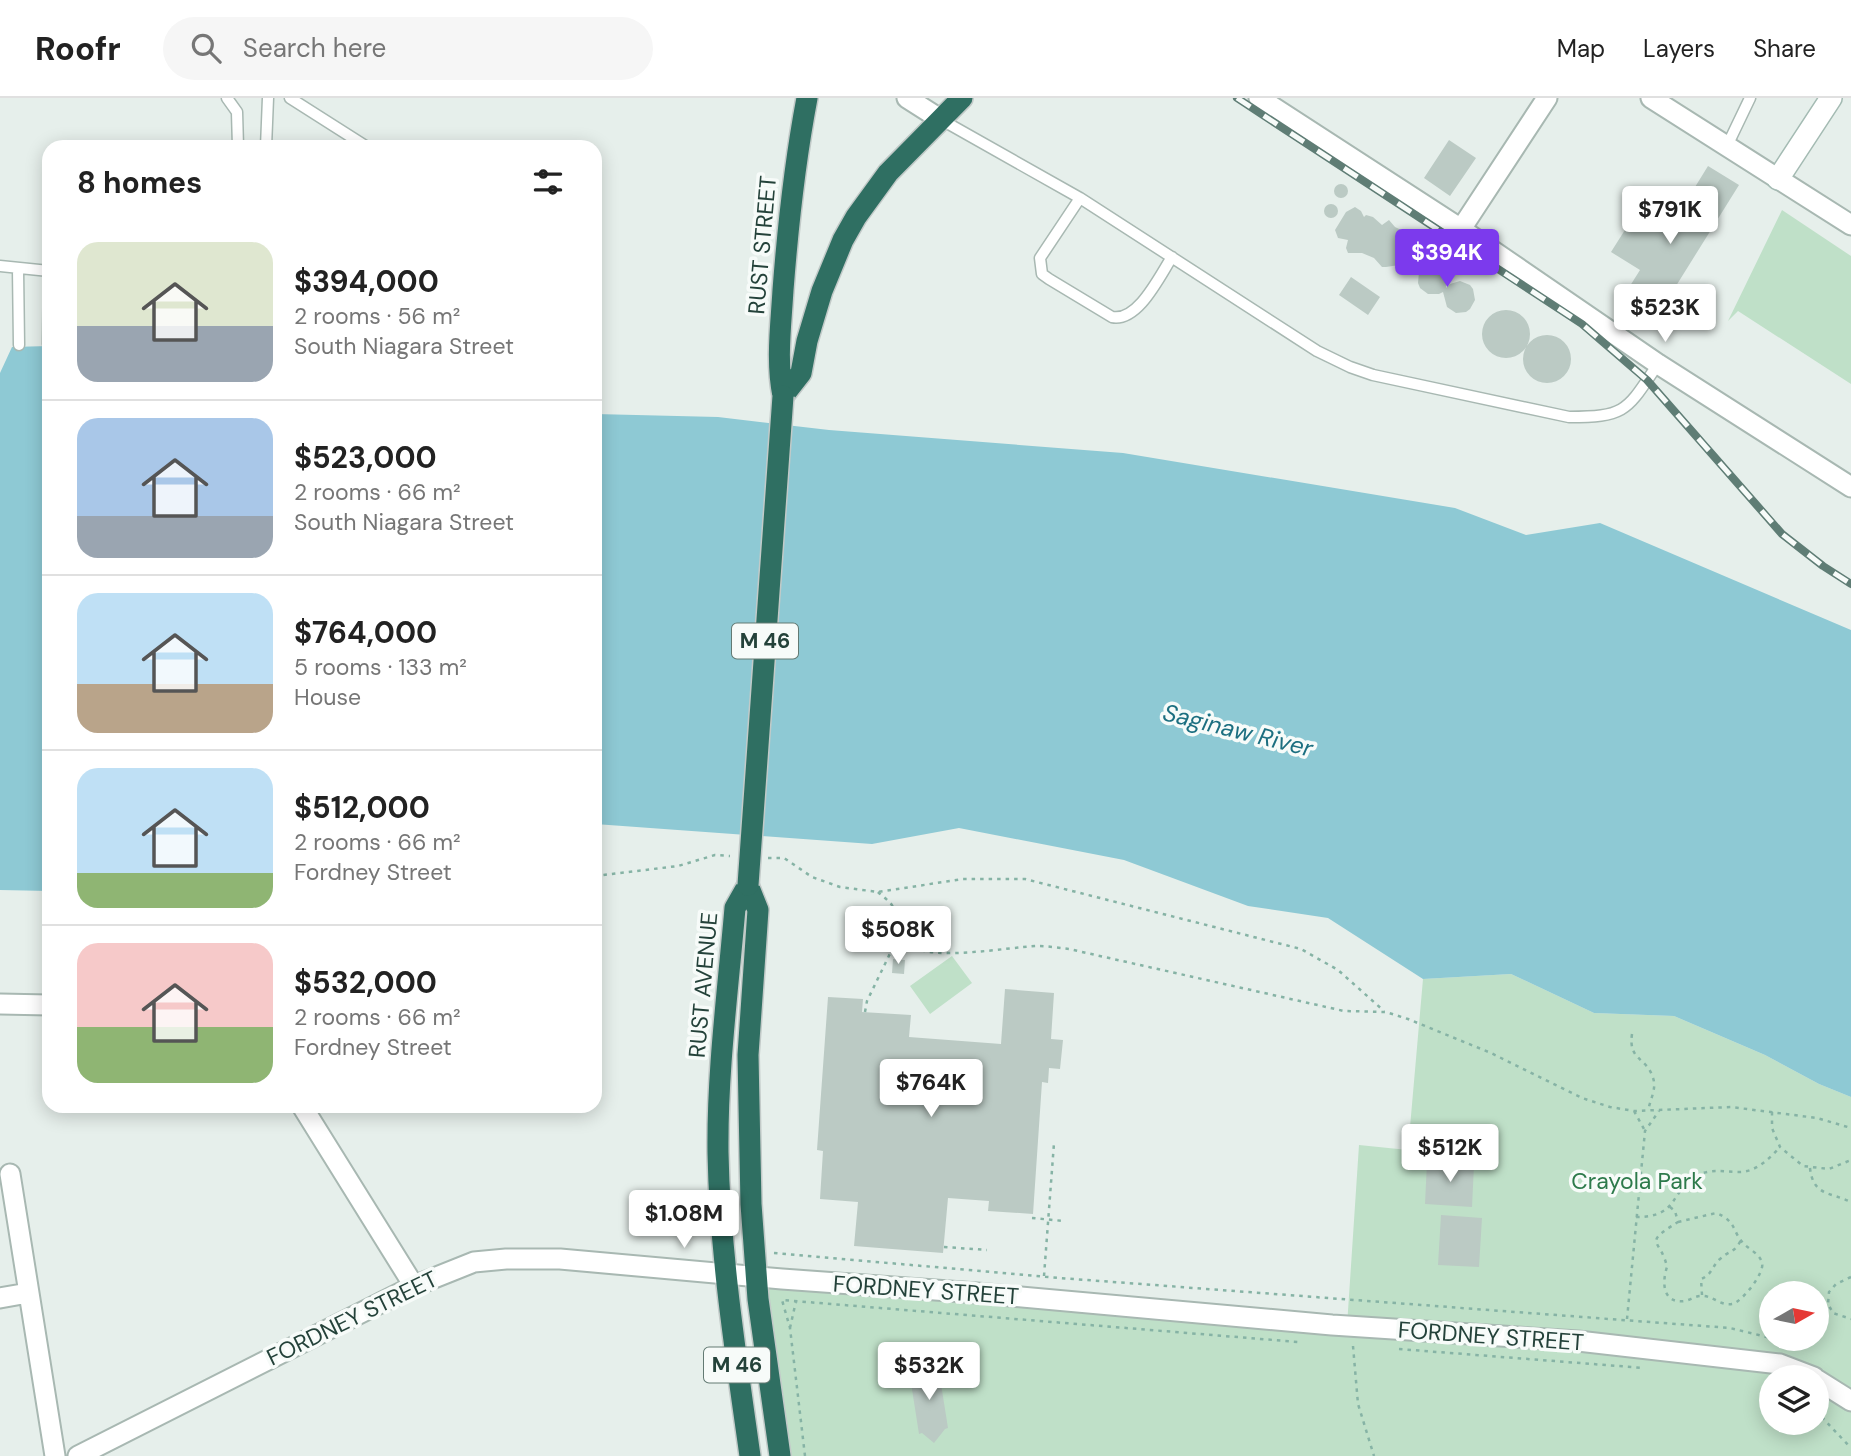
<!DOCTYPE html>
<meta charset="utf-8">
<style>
:root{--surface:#fff;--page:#f6f6f6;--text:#222;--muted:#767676;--line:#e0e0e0;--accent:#7c3aed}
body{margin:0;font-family:"DM Sans",sans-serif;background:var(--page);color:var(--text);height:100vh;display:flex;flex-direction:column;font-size:26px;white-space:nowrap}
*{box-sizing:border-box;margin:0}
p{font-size:23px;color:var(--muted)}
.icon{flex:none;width:38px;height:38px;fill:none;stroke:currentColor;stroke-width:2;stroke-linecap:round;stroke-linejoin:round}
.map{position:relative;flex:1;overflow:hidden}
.details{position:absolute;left:42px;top:42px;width:560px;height:973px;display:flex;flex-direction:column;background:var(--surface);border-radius:21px;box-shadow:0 4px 18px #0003}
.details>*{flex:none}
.needle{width:46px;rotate:81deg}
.fabs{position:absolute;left:1759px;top:1183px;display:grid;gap:14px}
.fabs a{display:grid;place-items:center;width:70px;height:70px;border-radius:50%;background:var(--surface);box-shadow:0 4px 18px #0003;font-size:35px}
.price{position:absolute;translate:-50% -60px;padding:0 16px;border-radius:7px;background:#fff;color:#222;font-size:23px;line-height:46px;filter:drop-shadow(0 2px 4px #0008)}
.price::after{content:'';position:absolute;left:50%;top:42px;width:21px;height:16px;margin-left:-10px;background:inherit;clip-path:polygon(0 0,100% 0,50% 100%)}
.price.selected{background:var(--accent);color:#fff}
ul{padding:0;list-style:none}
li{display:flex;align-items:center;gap:21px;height:175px;padding:0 35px}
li+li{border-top:2px solid var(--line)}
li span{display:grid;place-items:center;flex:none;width:196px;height:140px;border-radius:21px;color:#555}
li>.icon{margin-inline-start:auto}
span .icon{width:84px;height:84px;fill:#fffc;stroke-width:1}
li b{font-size:30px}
h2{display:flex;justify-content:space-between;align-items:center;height:84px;padding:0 35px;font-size:30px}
header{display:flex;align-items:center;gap:42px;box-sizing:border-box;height:98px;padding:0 35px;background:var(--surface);border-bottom:2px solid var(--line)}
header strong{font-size:33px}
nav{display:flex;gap:38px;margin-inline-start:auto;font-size:24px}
.search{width:490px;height:63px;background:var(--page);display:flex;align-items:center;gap:18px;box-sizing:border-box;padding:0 24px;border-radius:38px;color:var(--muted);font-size:26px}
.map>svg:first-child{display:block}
.green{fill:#bfe0c8;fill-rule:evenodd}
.water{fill:#8ec9d4}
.building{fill:#bbcac4}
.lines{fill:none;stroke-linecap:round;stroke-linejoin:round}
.lane-casing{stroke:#a8b8b2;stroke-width:13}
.street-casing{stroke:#a8b8b2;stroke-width:23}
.secondary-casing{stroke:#a4bbb3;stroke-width:24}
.highway-casing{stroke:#c2cac8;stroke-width:24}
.path{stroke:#86b3a5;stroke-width:2.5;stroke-dasharray:3.5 5;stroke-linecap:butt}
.lane{stroke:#fff;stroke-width:10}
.street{stroke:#fff;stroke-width:19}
.secondary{stroke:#fff;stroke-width:21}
.highway{stroke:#2f6f62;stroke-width:21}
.rail-casing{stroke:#5f7d75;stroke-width:8}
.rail{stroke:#f7fbf9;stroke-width:5;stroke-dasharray:16;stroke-linecap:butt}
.highway-bridge-casing{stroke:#c2cac8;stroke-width:24;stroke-linecap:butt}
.highway-bridge{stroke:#2f6f62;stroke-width:21}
.labels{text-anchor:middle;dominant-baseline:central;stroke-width:7;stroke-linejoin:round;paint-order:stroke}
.shield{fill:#f7fbf9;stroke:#637a73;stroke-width:2}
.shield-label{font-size:21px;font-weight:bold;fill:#24423a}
.street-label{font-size:23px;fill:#24423a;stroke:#f7fbf9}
.park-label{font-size:23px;fill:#2d7a4b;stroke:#f7fbf9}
.water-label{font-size:24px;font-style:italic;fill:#1c6f80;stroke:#f7fbf9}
</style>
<header>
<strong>Roofr</strong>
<div class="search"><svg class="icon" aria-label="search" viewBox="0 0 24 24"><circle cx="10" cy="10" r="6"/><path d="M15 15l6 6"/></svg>Search here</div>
<nav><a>Map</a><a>Layers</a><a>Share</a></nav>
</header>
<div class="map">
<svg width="1851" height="1358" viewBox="0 0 1851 1358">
<rect width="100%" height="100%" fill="#e6efeb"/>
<!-- green -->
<path class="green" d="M1782,112L1851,158V286L1738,213L1728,223Z
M952,858L972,885L930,916L910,888Z
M1511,876L1594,915L1674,918L1765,957L1819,986L1851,999V1358H780L756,1178L1347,1228L1359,1047L1408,1052L1423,881ZM1771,1195H1816V1241H1771ZM1771,1279H1816V1325H1771Z"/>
<!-- water -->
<path class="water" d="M49,248V793L0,792V275L12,249Z
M595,316L718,319L829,332L1123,355L1455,410L1526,437L1600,425L1851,532V999L1819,986L1765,957L1674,918L1594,915L1511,876L1423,881L1328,820L1248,808L1124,762L959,730L872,746L595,726Z"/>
<!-- building -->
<path class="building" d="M1449,42L1476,60L1450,98L1424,80Z
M1708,68L1739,87L1651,228L1618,207L1640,172L1611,154L1635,116L1666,136Z
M1334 93a7 7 0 1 1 14 0a7 7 0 1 1-14 0Z
M1324 113a7 7 0 1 1 14 0a7 7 0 1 1-14 0Z
M1355,109L1361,113L1364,119L1366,117L1373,119L1382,127L1389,122L1395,129L1416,139L1419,142L1418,148L1411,152L1413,157L1411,162L1406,166L1386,169H1382L1374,160L1362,155H1348L1346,150L1348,142L1338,140L1335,132L1346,114Z
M1431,166L1441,168L1448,175L1446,190L1450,186L1460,183L1470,187L1473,191L1475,202L1470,211L1466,214L1456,215L1447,209L1443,194L1439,196H1428L1420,190L1418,185L1419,174Z
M1351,179L1380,199L1368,217L1339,197Z
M1482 236a24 24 0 1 1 48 0a24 24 0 1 1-48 0Z
M1523 261a24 24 0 1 1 48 0a24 24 0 1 1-48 0Z
M893,861L905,862L904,876L892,875Z
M1005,891L1054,895L1051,941L1063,942L1060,971L1049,970L1048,985L1042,984L1033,1116L988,1113L989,1103L948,1100L943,1155L854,1148L858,1104L820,1101L823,1053L817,1052L828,899L863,901L862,914L911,917L909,939L1001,946Z
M1427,1064L1474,1067L1472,1109L1425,1106Z
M1441,1117L1482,1120L1479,1169L1438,1167Z
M938,1267L948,1330L945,1331L934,1345L922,1335L919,1336L909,1272Z"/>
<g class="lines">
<!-- lane casing -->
<g class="lane-casing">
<path id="lane" d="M227,0L237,14L238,49
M290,0L367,49
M940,21L1080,100L1317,253L1350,269L1373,277L1569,319C1627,319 1627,312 1658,266
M1727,48L1750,0
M266,49L268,0
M1080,100L1040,160L1042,176L1049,181L1112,219C1138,224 1159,179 1172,159
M0,168L49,173
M18,171L19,247
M48,246L49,173"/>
</g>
<!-- street casing -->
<g class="street-casing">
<path id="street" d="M907,0L940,21
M1259,0L1461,131L1658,266L1851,389
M1651,0L1851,127
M1461,131L1547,0
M0,906L49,907
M302,1008L414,1188
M10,1076L55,1358
M0,1200L28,1195
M1816,1281L1851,1303
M78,1358L414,1188L474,1164L506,1161H560L782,1181L977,1195L1332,1227L1578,1243L1780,1266L1814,1279"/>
</g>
<!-- secondary casing -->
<g class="secondary-casing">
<path id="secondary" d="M1778,81L1831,0"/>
</g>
<!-- highway casing -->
<g class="highway-casing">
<path id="highway" d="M783,298L801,275L807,243L822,193L843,142L856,119L888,75L962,0
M783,298C776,263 781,227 783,192C788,127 795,63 807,0
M748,787L735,810C728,892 717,974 718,1055C720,1157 736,1258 750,1358
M748,787L758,812L748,957L751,1106L758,1201L780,1358"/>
</g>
<!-- path -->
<path class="path" d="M768,760H784L812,779L840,789L878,794L963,781H1025L1301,851L1338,872L1384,913
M595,778L678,768L715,757L730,758
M878,794C883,799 890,803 893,809C900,821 897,838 910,847C931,864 1008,849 1037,848C1048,848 1059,850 1069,851L1344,913L1386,914L1408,921L1491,955L1582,1000L1610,1009L1634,1013L1731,1009L1817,1020L1851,1030
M865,914L867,903L900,835
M1632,936C1628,963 1647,959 1653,980C1657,990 1650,1002 1648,1013
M1634,1013L1644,1031
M1772,1014V1030L1780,1049L1803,1068L1829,1071L1851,1062
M1810,1070C1813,1098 1830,1094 1851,1104
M1670,1109L1675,1113L1678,1124C1641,1147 1661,1140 1667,1169C1662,1184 1662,1206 1685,1203C1690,1202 1695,1198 1701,1198C1712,1197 1720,1208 1732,1206C1741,1205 1765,1175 1762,1165C1760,1156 1750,1152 1744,1146C1732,1134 1737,1123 1716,1115L1678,1124
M1636,1119C1679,1119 1669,1095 1696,1078C1711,1070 1723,1074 1739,1074C1756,1074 1769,1061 1780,1049
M1032,1120L1064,1123
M944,1149L987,1152
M774,1155L1060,1180L1730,1230L1771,1240
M1044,1178L1054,1045
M1851,1179L1836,1186L1829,1194L1828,1206L1833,1215L1851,1221
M1702,1197L1701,1181C1712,1177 1712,1168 1720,1161C1729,1152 1734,1156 1741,1142
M1627,1221L1645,1033L1659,1013
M790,1230L796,1203
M1772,1241L1794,1250
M1353,1248L1358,1306L1374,1358
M1399,1251L1644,1270
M1816,1313L1851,1350
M805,1358L790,1230L782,1202L1298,1244"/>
<!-- lane -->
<use href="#lane" class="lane"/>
<!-- street -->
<use href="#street" class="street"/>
<!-- secondary -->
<use href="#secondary" class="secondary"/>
<!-- highway -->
<use href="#highway" class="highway"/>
<!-- rail casing -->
<g class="rail-casing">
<path id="rail" d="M1237,0L1582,226L1647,282L1782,436L1823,468L1851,486"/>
</g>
<!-- rail -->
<use href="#rail" class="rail"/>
<!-- highway-bridge casing -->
<g class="highway-bridge-casing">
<path id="highway-bridge" d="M748,787L783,298"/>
</g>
<!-- highway-bridge -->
<use href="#highway-bridge" class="highway-bridge"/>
</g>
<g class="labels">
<!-- shield labels -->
<g class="shield">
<rect x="732" y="525.5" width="66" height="35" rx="5"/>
<rect x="704" y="1249.5" width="66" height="35" rx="5"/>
</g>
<g class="shield-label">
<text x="765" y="543">M 46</text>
<text x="737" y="1267">M 46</text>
</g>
<!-- street labels -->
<g class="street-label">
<text transform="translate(762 147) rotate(-85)">RUST STREET</text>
<text transform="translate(703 887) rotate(-85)">RUST AVENUE</text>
<text transform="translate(926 1192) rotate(4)">FORDNEY STREET</text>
<text transform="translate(352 1220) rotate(-26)">FORDNEY STREET</text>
<text transform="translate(1491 1238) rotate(4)">FORDNEY STREET</text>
</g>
<!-- park labels -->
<g class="park-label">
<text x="1637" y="1083">Crayola Park</text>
</g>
<!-- water labels -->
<g class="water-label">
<text transform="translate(1238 632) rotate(14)">Saginaw River</text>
</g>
</g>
</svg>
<div class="fabs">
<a><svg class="needle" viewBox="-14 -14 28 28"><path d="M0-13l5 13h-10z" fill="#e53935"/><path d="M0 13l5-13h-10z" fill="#767676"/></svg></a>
<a><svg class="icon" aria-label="layers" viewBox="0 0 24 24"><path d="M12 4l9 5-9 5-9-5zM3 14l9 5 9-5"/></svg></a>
</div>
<b class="price" style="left:1670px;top:148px">$791K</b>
<b class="price selected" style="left:1447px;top:191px">$394K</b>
<b class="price" style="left:1665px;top:246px">$523K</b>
<b class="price" style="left:898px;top:868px">$508K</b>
<b class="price" style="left:931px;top:1021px">$764K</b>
<b class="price" style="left:1450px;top:1086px">$512K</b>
<b class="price" style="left:684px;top:1152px">$1.08M</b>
<b class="price" style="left:929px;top:1304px">$532K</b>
<section class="details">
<h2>8 homes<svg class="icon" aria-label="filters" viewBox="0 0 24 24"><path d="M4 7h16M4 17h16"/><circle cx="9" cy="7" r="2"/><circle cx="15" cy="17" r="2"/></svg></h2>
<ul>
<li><span style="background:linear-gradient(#dfe7d0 60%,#9aa5b1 0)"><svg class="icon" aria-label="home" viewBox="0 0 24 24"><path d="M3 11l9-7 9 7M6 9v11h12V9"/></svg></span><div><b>$394,000</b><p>2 rooms · 56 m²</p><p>South Niagara Street</p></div></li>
<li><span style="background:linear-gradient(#a9c7e8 70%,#9aa5b1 0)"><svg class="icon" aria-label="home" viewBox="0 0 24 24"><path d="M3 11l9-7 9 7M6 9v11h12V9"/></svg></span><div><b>$523,000</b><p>2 rooms · 66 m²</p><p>South Niagara Street</p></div></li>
<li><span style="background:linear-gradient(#bfe0f5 65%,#b9a48a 0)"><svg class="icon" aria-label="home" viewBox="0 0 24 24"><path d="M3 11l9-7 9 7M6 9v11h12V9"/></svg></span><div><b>$764,000</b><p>5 rooms · 133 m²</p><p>House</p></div></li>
<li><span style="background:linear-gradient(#bfe0f5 75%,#8fb573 0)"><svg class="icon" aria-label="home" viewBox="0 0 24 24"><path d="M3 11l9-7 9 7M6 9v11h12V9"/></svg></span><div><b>$512,000</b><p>2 rooms · 66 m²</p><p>Fordney Street</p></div></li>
<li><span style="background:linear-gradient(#f6c9c9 60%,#8fb573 0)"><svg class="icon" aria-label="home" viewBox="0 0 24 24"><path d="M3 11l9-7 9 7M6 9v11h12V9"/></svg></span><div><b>$532,000</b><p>2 rooms · 66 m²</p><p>Fordney Street</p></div></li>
</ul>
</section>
</div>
